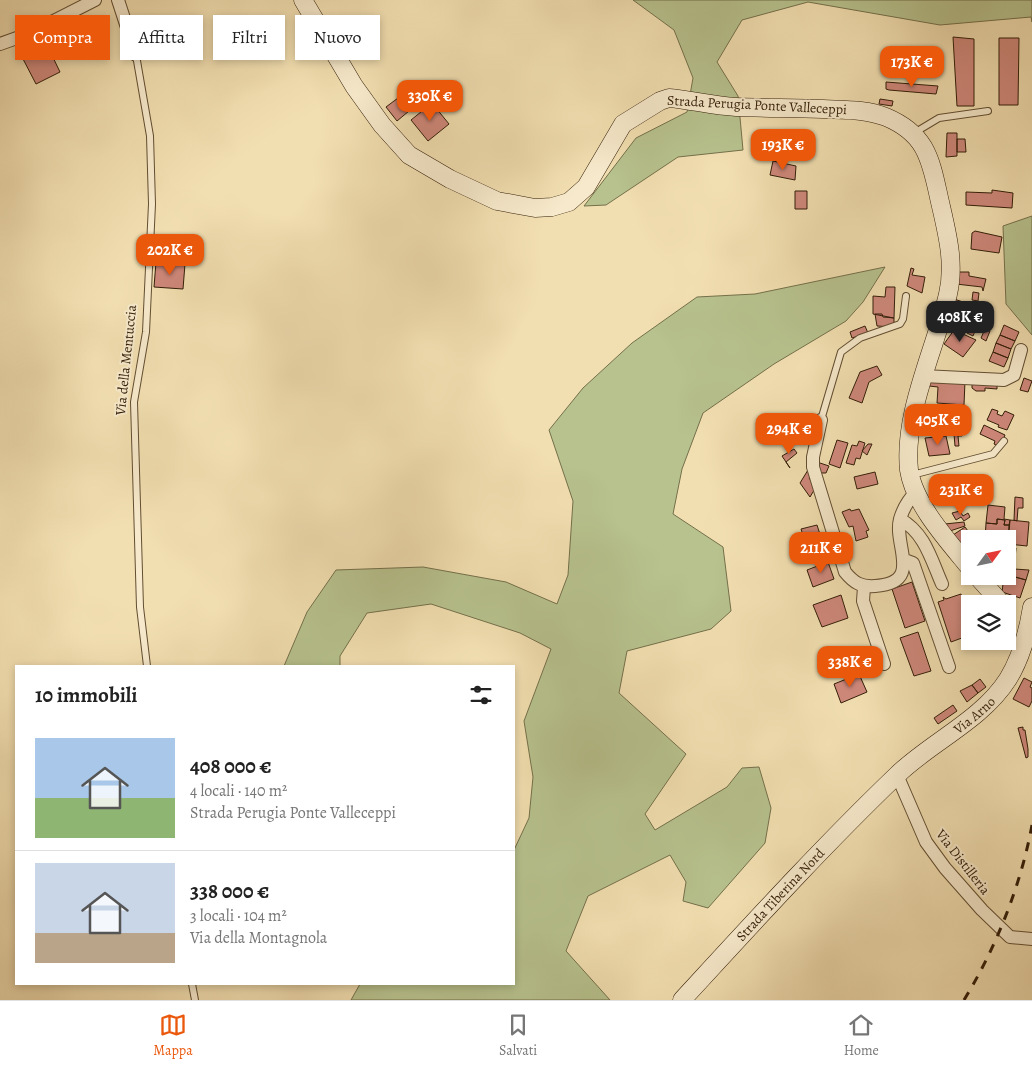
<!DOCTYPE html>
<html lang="it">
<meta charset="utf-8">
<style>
:root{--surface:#fff;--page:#f2f2f2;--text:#222;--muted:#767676;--line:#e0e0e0;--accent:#ea580c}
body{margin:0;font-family:Alegreya,serif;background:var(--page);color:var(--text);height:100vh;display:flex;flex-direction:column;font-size:19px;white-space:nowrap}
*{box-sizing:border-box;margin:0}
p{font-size:16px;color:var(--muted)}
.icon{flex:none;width:28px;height:28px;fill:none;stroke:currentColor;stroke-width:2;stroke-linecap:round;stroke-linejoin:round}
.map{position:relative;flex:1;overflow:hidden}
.details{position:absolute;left:15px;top:665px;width:500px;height:320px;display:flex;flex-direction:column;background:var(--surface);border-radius:0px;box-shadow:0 2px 8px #0003}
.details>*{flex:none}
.top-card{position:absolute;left:15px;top:15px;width:500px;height:45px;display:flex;gap:10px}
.needle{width:32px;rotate:57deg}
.fabs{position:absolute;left:961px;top:530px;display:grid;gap:10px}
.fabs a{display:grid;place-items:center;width:55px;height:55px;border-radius:0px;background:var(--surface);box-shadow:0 2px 8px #0003;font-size:25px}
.price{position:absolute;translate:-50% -42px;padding:0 11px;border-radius:10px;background:var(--accent);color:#fff;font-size:16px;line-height:32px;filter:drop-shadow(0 1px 2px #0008)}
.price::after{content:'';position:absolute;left:50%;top:30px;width:15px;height:11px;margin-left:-8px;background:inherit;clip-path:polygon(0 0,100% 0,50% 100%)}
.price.on{background:#222;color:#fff}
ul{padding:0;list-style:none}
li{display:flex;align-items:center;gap:15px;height:125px;padding:0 20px}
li+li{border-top:1px solid var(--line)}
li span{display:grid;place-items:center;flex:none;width:140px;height:100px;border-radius:0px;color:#555}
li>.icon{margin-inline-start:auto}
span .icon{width:60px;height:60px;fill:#fffc;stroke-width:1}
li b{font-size:21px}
h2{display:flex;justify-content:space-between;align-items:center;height:60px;padding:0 20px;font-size:21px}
.chip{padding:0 18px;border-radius:0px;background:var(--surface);box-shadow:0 2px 8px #0003;font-size:18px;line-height:45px}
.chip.on{background:var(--accent);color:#fff}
.dock{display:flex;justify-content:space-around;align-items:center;height:70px;border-top:1px solid var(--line);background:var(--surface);font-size:14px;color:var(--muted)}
.dock a{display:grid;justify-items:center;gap:2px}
.dock .on{color:var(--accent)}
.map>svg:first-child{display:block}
.green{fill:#b7c28e;stroke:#74704b}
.building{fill:#cf887b;stroke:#321d08}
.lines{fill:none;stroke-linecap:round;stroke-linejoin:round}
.lane-casing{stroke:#624e32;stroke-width:8}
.street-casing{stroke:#624e32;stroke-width:14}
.secondary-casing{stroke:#321d08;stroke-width:19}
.lane{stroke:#f7eacc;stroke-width:6}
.street{stroke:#f7eacc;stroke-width:12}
.secondary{stroke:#f7eacc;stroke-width:18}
.rail{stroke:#321d08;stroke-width:3;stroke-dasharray:9 9;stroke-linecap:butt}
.labels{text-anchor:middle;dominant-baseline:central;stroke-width:4;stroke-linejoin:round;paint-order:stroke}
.street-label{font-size:14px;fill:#321d08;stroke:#f7eacc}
</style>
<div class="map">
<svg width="1032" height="1000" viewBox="0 0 1032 1000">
<rect width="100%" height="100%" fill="#f2dfb1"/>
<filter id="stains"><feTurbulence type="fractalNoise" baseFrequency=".004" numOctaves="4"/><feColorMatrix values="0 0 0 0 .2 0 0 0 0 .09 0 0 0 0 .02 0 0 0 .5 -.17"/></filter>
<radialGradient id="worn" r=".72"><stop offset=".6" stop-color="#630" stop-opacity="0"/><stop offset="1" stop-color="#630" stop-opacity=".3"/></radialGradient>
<!-- green -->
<path class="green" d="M633,0H1032V22L1031,17L940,25L808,2L742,20L717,62L738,96L743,150L678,157L606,205L584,206L636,138L687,112L693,78L674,30Z
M1032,216V335L1006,304L1003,226Z
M885,267L863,302L846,321L774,364L703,413L682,469L673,514L723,547L731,611L711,629L627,651L619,693L686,754L645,814L655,830L727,787L742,768L759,767L771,808L765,843L708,908L683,901L686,882L670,855L588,896L566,951L610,1000H351L360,984H514V850L529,818L533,777L524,721L551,649L520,633L431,604L367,613L340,656V666H284L307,612L336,570L423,567L506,582L557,604L568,575L573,501L549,430L583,388L632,343L697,297L755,294Z"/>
<!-- building -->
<path class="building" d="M953,37L974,39V106H957Z
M999,38H1019L1018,105H999Z
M47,45L60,72L36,84L22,57Z
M886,82L938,86L936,94L889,90L886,89Z
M398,98L409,111L397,121L386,107Z
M880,99L893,101L892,106L879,104Z
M432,103L449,124L428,141L411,120Z
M947,133H957V156L946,157Z
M957,139H965L966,152H957Z
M773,161L796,166L795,180L770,175Z
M992,190L1013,193L1012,208L966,205V192L992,193Z
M795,191H807V209H795Z
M975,231L1002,237L999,253L971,249L972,233Z
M156,262L185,264L183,289L154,287Z
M911,268L914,269L912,275L925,277L922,293L907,286Z
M957,272H969V276L986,279L983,291L982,287L956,284Z
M886,287H895L894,318L873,314V296L885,297Z
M973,292L979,293L978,301L972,300Z
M954,299L969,304L961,325L955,323L957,318L948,315Z
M980,306L988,309L981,322L973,319Z
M875,314H882L883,317L894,318V327L877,326Z
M972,324L977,326L973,336L967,333Z
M1004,325L1019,332L1015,341L1000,335Z
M865,326L868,333L852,338L850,332Z
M985,329L990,331L986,341L981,338Z
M954,330L976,340L963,357L944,344Z
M1000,335L1015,341L1011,349L996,343Z
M996,343L1011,349L1008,358L993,352Z
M993,352L1008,358L1004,367L989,361Z
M877,366L882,375L869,382L862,403L849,398L860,372Z
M1024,378L1032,381L1028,392L1020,390Z
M930,379L965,381L964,405L937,403L938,387L929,386Z
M972,382L997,383V389L985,388V391H976L972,388Z
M992,409L998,411L997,414L1002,416L1005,411L1014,415L1007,430L998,427L999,425L987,420Z
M984,425L1005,435L1000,447L994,444L995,441L980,434Z
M962,426V436H958L959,446H955L954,434L947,435L946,428Z
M946,436L950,454L929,456L925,438Z
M837,440L848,443L840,468L829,464Z
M859,441L865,443L860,459L856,458L854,465L846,463L852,445L857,446Z
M868,444H872L867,455L862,451Z
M794,449L797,453L786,462L790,468L782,456Z
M817,462L829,466L826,473H817Z
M808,470L813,474L809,478L816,487L810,497L800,483Z
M875,472L878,484L857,489L854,477Z
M1015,497L1023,498V508H1018L1017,521L1014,520Z
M988,505L1005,507L1004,519L1010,520L1009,525H1004L1005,520L997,519V524L986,523Z
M850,509L851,511L859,509L869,530L866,531L868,537L856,541L853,526L849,527L842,512Z
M960,511L963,516L968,513L970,517L964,521L961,517L956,520L952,513Z
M997,519L1005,520L1004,525H1009L1008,544V539H985L986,523L997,524Z
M1010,520L1029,522L1027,546L1008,544Z
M964,522L965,526L950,531L945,524Z
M817,525L825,550L809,554L801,529Z
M965,527L974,539H970V552L967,554L953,535Z
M1008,544H1010V548H1016L1014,569L1029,570L1026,580L1008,575Z
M828,562L834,579L813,587L807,570Z
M1008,575L1026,580L1020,598L1002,592L1004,576Z
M912,582L925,621L905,628L892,589Z
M961,594L970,620V635L951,642L938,602L944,600L943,597L946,599Z
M841,595L848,618L822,627L813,605Z
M918,632L931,671L914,676L900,638Z
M859,674L867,692L841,703L834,684Z
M1024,678L1032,682L1030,687L1032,688V701L1029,707L1013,699Z
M980,679L986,687L978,693L972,685Z
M972,685L978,693L967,702L960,691Z
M953,705L957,711L938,724L934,718Z
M1023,727V730H1025L1028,749V757L1026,758L1018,728Z"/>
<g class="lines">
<!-- lane casing -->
<g class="lane-casing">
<path id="lane" d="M136,55L150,136L152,204L146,332L134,402L140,607L147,666
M914,133L939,118L988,111
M821,420L841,352L860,338L900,324L903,319L906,296
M912,475L993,454L1004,441
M192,984L195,1000"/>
</g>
<!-- street casing -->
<g class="street-casing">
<path id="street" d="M118,0L136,55
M0,44L28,34L95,0
M923,376L1004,380L1014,375L1021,350
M821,420L813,457V467L845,572C854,583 861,587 875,586C924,583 893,545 900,519C903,509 909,499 916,492
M900,519C925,533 931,559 942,584
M905,560L913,563L949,667
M864,587L863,601L884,664
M897,775L926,842L945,868L982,910L1010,937L1032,939"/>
</g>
<!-- secondary casing -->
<g class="secondary-casing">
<g id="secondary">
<path d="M303,0L354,86L382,125L409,155L450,179L497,201L535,208L552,207L569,202L586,187L623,124L660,101L669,98C691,100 714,106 736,107C765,108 794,108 823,109C844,110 866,109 886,117C924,133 930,156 938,193C945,226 956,260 948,294C936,348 903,412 909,470C914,504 948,541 970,568"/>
<path d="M977,576L1002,604"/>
<path id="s1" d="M682,1000C752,924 822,847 897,775C931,742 982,720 1008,679C1021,658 1028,632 1032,607"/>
</g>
</g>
<!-- lane -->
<use href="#lane" class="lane"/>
<!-- street -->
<use href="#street" class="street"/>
<!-- secondary -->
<use href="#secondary" class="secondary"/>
<!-- rail -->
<path class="rail" d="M964,1000C996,948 1021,885 1032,825"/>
</g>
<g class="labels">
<!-- street labels -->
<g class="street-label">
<text transform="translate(757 105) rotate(3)">Strada Perugia Ponte Valleceppi</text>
<text transform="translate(126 360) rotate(-84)">Via della Mentuccia</text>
<text stroke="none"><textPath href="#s1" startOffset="409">Via Arno</textPath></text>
<text transform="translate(963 862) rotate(52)">Via Distilleria</text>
<text stroke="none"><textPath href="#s1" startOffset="144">Strada Tiberina Nord</textPath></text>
</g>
</g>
<rect width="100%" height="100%" filter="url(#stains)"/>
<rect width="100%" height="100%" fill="url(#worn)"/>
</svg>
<div class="fabs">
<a><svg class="needle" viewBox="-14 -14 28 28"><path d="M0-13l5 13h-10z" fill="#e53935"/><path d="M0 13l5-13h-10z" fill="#767676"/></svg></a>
<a><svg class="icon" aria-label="layers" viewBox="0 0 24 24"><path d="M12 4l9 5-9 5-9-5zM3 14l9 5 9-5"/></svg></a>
</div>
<b class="price" style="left:912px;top:88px">173K €</b>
<b class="price" style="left:430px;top:122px">330K €</b>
<b class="price" style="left:783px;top:171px">193K €</b>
<b class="price" style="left:170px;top:276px">202K €</b>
<b class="price on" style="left:960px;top:343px">408K €</b>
<b class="price" style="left:938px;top:446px">405K €</b>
<b class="price" style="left:789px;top:455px">294K €</b>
<b class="price" style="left:961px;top:516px">231K €</b>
<b class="price" style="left:821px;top:574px">211K €</b>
<b class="price" style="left:850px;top:688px">338K €</b>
<div class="top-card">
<a class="chip on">Compra</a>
<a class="chip">Affitta</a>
<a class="chip">Filtri</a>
<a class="chip">Nuovo</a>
</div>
<section class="details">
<h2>10 immobili<svg class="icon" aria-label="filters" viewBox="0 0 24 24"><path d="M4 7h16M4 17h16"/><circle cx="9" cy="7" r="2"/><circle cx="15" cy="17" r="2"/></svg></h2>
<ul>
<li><span style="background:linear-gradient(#a9c7e8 60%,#8fb573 0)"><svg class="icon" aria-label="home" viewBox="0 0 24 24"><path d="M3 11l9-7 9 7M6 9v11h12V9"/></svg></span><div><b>408 000 €</b><p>4 locali · 140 m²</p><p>Strada Perugia Ponte Valleceppi</p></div></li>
<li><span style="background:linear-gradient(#c9d6e8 70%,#b9a48a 0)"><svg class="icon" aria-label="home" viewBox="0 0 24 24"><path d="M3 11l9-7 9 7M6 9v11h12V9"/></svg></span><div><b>338 000 €</b><p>3 locali · 104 m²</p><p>Via della Montagnola</p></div></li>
</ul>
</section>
</div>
<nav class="dock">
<a class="on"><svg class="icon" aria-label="map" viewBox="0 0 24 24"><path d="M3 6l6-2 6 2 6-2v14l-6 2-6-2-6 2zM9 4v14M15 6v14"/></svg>Mappa</a>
<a><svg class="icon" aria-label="saved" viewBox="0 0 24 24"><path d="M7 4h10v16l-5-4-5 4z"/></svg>Salvati</a>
<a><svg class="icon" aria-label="home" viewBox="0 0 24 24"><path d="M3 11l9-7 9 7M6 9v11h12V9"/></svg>Home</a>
</nav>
